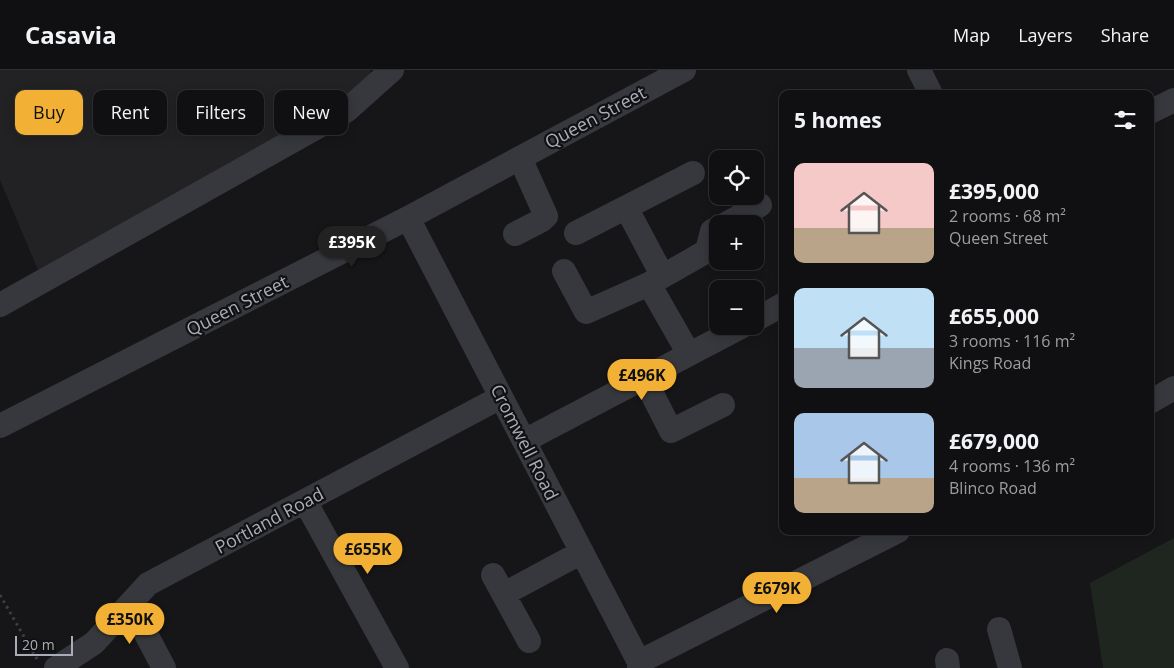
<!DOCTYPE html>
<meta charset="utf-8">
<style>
:root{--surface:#101012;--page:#1e1e20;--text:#f1f3f6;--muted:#9c9d9f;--line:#303032;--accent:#f2b134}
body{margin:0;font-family:"Open Sans",sans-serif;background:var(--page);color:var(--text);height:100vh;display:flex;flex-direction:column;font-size:19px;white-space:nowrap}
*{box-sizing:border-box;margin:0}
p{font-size:16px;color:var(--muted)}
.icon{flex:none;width:28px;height:28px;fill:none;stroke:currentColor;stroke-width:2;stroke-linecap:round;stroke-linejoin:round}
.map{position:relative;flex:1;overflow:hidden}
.side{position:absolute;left:779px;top:20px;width:375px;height:445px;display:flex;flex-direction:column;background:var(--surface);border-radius:10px;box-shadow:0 2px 12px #0003,0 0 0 1px var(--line)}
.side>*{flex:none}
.guide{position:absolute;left:15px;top:20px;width:475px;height:45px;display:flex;gap:10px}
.buttons{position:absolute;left:709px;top:80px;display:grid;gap:10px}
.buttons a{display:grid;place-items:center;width:55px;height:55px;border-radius:10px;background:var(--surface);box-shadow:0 2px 12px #0003,0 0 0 1px var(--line);font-size:25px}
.scale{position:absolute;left:15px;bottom:12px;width:58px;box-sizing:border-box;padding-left:5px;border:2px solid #a8adb8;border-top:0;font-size:14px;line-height:18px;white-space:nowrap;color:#a8adb8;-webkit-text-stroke:4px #111113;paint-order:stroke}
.price{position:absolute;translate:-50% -42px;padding:0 11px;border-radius:18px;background:var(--accent);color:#111;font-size:16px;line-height:32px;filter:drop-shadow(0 1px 2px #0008)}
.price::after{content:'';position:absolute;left:50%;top:30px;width:15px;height:11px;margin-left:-8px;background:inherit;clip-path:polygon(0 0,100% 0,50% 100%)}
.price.selected{background:#222;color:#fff}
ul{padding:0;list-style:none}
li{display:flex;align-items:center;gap:15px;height:125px;padding:0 15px}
li span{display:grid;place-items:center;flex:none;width:140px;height:100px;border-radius:10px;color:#555}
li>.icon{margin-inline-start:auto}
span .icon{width:60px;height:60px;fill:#fffc;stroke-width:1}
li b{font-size:21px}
h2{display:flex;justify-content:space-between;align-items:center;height:60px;padding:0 15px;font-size:21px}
.pill{padding:0 18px;border-radius:10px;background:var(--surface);box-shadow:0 2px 12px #0003,0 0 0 1px var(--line);font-size:18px;line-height:45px}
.pill.selected{background:var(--accent);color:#111}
header{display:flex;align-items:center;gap:30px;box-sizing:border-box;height:70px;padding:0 25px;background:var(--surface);border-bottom:1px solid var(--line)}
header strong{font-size:24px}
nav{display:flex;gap:28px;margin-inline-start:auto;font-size:18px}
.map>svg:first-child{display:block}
.built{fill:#222225}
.green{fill:#1e261f}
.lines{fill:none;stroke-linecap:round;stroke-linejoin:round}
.path{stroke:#3d3f44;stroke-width:3;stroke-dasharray:2.5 4;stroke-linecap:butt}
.minor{stroke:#37383d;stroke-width:24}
.labels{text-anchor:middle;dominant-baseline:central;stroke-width:4.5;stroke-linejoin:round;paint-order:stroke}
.street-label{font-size:18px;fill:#a8adb8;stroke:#111113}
</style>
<header>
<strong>Casavia</strong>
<nav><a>Map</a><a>Layers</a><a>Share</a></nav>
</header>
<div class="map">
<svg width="1174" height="598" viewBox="0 0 1174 598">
<rect width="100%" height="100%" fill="#161618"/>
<!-- built -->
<path class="built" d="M0,0H370L372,6L316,56L41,207L0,110Z"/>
<!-- green -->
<path class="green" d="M1174,468V598H1103L1090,513Z"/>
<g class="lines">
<!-- path -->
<path class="path" d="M0,525L37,589"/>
<!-- minor -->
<path class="minor" d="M919,0L931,24
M1150,42L1174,30
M627,139L662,205
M408,148L639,592V598
M726,154L760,135
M576,163L693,103
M515,164L542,150L546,146L520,88
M564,201L586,242L649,214L707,181L712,161L718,158
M649,214L689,284
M0,235L346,41L392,0
M755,250L782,235
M644,308L671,361L723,335
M1150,332L1174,318
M0,356L408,148L684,0
M524,371L743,256
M305,431L397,598
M493,505L529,571
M504,524L582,482
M130,534L164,598
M999,559L1010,598
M947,590L948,598
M639,592L898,461
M56,598L94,573L148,514L501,327"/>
</g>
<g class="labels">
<!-- street labels -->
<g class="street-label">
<text transform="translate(595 47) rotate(-28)">Queen Street</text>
<text transform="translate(237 235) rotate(-27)">Queen Street</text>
<text transform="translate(525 372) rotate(63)">Cromwell Road</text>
<text transform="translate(269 450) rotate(-28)">Portland Road</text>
</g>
</g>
</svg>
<div class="buttons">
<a><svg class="icon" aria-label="locate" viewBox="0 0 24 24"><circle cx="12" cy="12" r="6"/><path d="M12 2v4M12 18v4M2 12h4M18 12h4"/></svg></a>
<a>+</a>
<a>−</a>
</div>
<div class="scale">20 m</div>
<b class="price selected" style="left:352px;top:198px">£395K</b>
<b class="price" style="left:642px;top:331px">£496K</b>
<b class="price" style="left:368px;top:505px">£655K</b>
<b class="price" style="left:777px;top:544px">£679K</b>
<b class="price" style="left:130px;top:575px">£350K</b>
<div class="guide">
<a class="pill selected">Buy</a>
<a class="pill">Rent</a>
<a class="pill">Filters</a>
<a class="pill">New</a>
</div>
<section class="side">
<h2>5 homes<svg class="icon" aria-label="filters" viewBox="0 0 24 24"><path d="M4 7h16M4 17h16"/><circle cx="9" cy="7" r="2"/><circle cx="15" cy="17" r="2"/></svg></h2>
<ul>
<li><span style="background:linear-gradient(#f6c9c9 65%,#b9a48a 0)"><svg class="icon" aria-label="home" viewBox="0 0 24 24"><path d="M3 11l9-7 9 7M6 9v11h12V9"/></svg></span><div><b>£395,000</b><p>2 rooms · 68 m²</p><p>Queen Street</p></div></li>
<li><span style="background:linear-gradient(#bfe0f5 60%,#9aa5b1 0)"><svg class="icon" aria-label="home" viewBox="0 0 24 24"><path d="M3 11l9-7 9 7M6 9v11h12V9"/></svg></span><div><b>£655,000</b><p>3 rooms · 116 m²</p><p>Kings Road</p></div></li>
<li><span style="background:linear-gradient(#a9c7e8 65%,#b9a48a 0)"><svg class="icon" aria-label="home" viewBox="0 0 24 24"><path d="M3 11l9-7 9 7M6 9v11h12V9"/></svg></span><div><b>£679,000</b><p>4 rooms · 136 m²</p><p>Blinco Road</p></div></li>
</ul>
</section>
</div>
